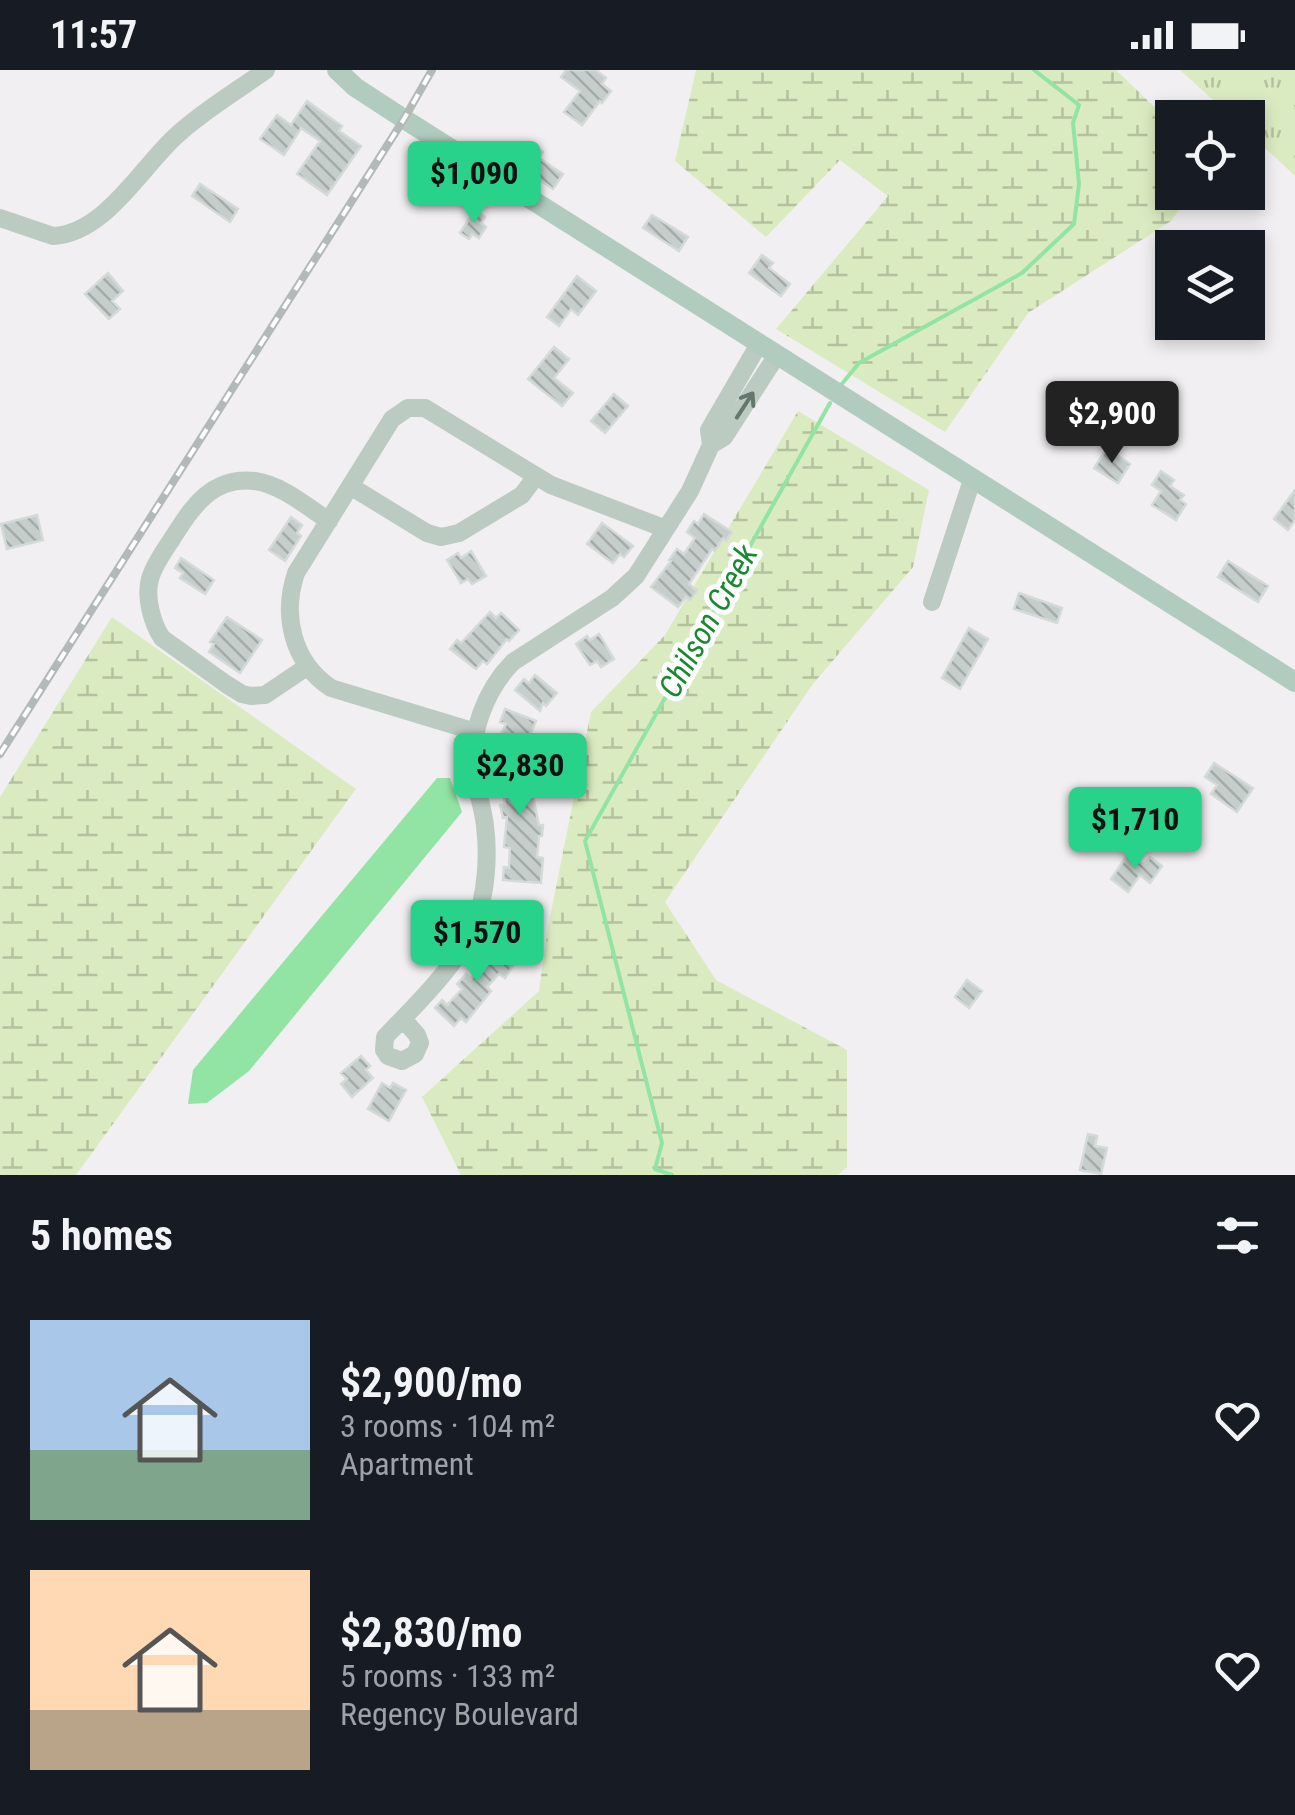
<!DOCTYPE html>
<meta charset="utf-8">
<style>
:root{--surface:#171b24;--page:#20242c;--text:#f1f3f6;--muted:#9ea1a6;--accent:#29d28a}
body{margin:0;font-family:"Roboto Condensed",sans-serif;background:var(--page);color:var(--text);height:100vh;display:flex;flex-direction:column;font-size:38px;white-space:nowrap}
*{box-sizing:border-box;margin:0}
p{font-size:32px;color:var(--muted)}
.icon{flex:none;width:55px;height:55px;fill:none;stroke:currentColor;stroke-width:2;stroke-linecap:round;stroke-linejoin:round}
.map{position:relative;height:1105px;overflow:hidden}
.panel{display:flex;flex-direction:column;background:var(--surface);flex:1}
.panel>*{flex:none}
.fabs{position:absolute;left:1155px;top:30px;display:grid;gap:20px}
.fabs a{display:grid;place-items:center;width:110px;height:110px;border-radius:0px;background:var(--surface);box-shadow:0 5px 15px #0003;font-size:50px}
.price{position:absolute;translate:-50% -85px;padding:0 22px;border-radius:10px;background:var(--accent);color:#111;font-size:32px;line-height:65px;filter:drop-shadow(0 2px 5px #0008)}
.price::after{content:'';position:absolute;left:50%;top:60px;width:30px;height:22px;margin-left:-15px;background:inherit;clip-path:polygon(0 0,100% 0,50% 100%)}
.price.selected{background:#222;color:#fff}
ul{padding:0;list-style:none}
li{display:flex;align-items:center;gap:30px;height:250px;padding:0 30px}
li span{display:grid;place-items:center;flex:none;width:280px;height:200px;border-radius:0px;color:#555}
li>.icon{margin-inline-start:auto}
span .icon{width:120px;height:120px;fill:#fffc;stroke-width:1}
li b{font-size:42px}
h2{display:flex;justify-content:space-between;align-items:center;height:120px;padding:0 30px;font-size:42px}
.status{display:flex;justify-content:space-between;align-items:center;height:70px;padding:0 50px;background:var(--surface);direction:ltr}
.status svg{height:28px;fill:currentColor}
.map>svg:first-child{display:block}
.wetland{fill:url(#wetland-marsh)}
.park{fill:url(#park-tufts)}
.water{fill:#92e4a4}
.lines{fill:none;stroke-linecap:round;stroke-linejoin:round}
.stream{stroke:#92e4a4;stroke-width:4}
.building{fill:url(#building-back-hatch);stroke:#d4dad8;stroke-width:2.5}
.minor{stroke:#bccbc2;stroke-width:18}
.major{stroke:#b1cbbe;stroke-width:20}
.rail-casing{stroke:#b2b9b6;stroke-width:8}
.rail{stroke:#fff;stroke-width:4;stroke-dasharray:11;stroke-linecap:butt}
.oneway{stroke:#66776d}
.labels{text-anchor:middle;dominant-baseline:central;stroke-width:10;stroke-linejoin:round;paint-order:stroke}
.water-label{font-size:32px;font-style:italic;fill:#188930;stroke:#fff}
</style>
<div class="status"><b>11:57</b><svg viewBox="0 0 49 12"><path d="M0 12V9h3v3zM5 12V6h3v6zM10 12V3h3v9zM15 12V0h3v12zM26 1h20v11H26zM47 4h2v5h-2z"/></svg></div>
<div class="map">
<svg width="1295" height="1105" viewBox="0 0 1295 1105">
<defs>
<pattern id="wetland-marsh" width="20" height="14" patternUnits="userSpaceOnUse" patternTransform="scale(2.5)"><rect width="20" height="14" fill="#dbebc1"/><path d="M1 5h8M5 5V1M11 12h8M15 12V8" fill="none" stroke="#b4c19f"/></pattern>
<pattern id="park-tufts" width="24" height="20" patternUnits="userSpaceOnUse" patternTransform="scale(2.5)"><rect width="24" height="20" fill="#dbebc1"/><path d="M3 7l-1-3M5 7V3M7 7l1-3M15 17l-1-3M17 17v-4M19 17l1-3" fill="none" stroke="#b4c19f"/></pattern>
<pattern id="building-back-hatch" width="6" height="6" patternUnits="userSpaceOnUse" patternTransform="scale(2.5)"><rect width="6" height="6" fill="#c6cecb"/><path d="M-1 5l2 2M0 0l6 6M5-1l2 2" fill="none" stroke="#a3aaa7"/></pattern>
</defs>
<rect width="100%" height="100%" fill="#f1eff1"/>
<!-- wetland -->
<path class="wetland" d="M696,0H1116L1172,54V122L1192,123L1171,151L1028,243L945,362L776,259L888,126L840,90L766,167L675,91Z
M798,341L929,420L913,497L812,615L665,832L716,910L847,980V1097L838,1105H461L422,1027L539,921L548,857L591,642L665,565Z
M112,547L356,719L76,1105H0V727Z"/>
<!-- park -->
<path class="park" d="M1180,0H1295V106L1248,62V48L1232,47Z"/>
<!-- water -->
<path class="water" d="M437,708H450L462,742L249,1001L207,1033L188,1034L193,1000Z"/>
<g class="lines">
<!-- stream -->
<path class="stream" d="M841,315L859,293L1022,203L1074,154L1079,114L1073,53L1079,35L1034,0
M672,1105L655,1099L662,1073L585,771L830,333"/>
</g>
<!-- building -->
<path class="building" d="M566,0H596L606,8L602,14L611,21L602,33L600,31L582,55L564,42L580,21L561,7Z
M307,31L342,56L339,61L361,76L327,125L297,104L320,71L301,58L284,85L260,69L277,45L291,55Z
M529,72L543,82L539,88L563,104L553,119L530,103L534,97L519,87Z
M200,114L238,139L230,152L192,126Z
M475,140L485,147L481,153L486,157L479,168L472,164L469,169L460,163Z
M652,145L688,167L679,181L643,158Z
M762,185L773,193L769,198L790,214L781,226L749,203Z
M108,203L123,221L112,231L120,239L109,249L85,224Z
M577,206L596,221L578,245L571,239L559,256L547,247Z
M554,277L569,289L554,308L573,323L562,336L528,309Z
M614,324L628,336L605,363L591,351Z
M1107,378L1130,394L1118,413L1094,398Z
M1161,401L1174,410L1170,416L1184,425L1180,430L1186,434L1176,450L1152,435L1161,421L1152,415Z
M1295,420V450L1288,460L1274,449Z
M704,444L732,462L726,471L723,468L715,481L712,479L689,514L697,521L690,530L686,527L678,537L651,517L671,491L669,490L677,479L684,484L695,468L687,462L694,451L698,454Z
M37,445L43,470L7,479L1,454Z
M291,447L302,455L297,463L301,466L285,491L269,480Z
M602,453L633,476L624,487L620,484L613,493L587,474Z
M471,481L486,506L472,514L468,509L461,513L447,490L458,483L461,488Z
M181,488L214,510L205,524L180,508L183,503L175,498Z
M1228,491L1268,516L1258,532L1218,507Z
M1019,523L1062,538L1057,553L1014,539Z
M490,542L496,548L501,543L519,560L509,571L507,569L487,594L483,591L476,599L450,579L457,570L461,573Z
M227,547L262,570L240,603L209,582L214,574L210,572Z
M969,558L988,569L960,619L942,608Z
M599,564L614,589L601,597L597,591L590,595L576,574L587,566L590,570Z
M535,605L557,623L546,636L543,633L540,641L515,620L524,609L529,613Z
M505,639L536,651L531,663L536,665L532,676L501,664L506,654L500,652Z
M530,682L524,698L534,697L537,726L533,727L539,755H543L542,766H539L537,787L543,788L541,813L503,810L504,797L509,798L510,778L504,777L507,747L503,748L500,735L505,734L500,698L495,699L494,685Z
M1214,693L1253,718L1237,742L1211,724L1217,715L1205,707Z
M1166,728L1182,738L1172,752L1157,742Z
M1128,784L1144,795L1150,787L1162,796L1150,813L1140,805L1128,822L1111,809Z
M490,869L512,883L508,890L514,894L505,908L499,904L487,917L491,921L466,952L461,948L454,956L435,938L442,930L447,935L462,919L457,914L466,904L471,909L488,883L483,880Z
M967,910L982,921L969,938L955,927Z
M361,986L370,996L366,1000L373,1008L352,1027L341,1014L347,1009L341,1003Z
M382,1013L390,1018L393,1013L406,1020L389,1051L368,1039Z
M1088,1064L1097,1066L1095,1076L1107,1078L1101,1104L1080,1100Z"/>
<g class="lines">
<!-- minor -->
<path class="minor" d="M0,148L53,166C105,164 142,96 177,65C204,40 237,21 266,0
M759,274L709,360L711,375L724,367L777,285
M350,416L427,463L441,467L459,463L522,425L536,406
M932,532L972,410
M308,596L265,625L251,626L242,624L226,614L162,568C152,553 145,527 150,509C154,495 164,481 172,469C192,437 212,406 255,411C282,415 306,436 329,451
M476,662L331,618C292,592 282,545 296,503L392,349L408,338H425L551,415L666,459
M403,949L417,965L420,973L415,984L402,991L388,986L384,980L385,967C413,938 461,891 475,854C486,824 489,787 485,756C483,738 477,721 474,704C468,665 486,619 513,592L612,528L636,506L690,421L711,375"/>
<!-- major -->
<path class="major" d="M337,0L355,17L404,49L1295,612"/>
<!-- rail casing -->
<g class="rail-casing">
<path id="rail" d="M0,684L404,49L432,0"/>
</g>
<!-- rail -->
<use href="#rail" class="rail"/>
</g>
<!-- one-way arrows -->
<defs><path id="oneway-shaft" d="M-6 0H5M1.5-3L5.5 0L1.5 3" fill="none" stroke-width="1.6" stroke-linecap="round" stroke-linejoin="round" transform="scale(2.5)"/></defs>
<use class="oneway" href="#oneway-shaft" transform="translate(745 335) rotate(-57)"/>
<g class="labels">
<!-- water labels -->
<g class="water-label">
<text transform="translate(708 551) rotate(-61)">Chilson Creek</text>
</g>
</g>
</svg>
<div class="fabs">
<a><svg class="icon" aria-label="locate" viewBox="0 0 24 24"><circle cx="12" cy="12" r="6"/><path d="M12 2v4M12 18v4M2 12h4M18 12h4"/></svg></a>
<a><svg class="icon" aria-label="layers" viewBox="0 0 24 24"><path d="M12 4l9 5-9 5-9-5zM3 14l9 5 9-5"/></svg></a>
</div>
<b class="price" style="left:474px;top:156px">$1,090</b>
<b class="price selected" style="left:1112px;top:396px">$2,900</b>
<b class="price" style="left:520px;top:748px">$2,830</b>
<b class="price" style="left:1135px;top:802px">$1,710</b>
<b class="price" style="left:477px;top:915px">$1,570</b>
</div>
<section class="panel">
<h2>5 homes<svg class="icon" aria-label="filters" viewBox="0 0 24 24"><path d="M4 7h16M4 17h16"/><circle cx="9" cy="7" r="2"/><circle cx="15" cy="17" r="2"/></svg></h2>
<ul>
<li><span style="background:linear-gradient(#a9c7e8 65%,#7fa58c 0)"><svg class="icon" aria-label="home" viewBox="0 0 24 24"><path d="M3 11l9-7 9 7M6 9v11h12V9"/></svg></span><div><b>$2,900/mo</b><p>3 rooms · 104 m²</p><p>Apartment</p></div><svg class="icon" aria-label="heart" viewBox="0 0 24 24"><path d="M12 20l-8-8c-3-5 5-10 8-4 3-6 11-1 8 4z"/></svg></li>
<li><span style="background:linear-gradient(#ffd9b3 70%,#b9a48a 0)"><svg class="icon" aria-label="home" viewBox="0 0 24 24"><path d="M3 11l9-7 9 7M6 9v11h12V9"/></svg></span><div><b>$2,830/mo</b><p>5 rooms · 133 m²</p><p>Regency Boulevard</p></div><svg class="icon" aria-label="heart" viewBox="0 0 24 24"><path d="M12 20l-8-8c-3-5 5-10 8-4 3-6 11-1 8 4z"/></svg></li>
</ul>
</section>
